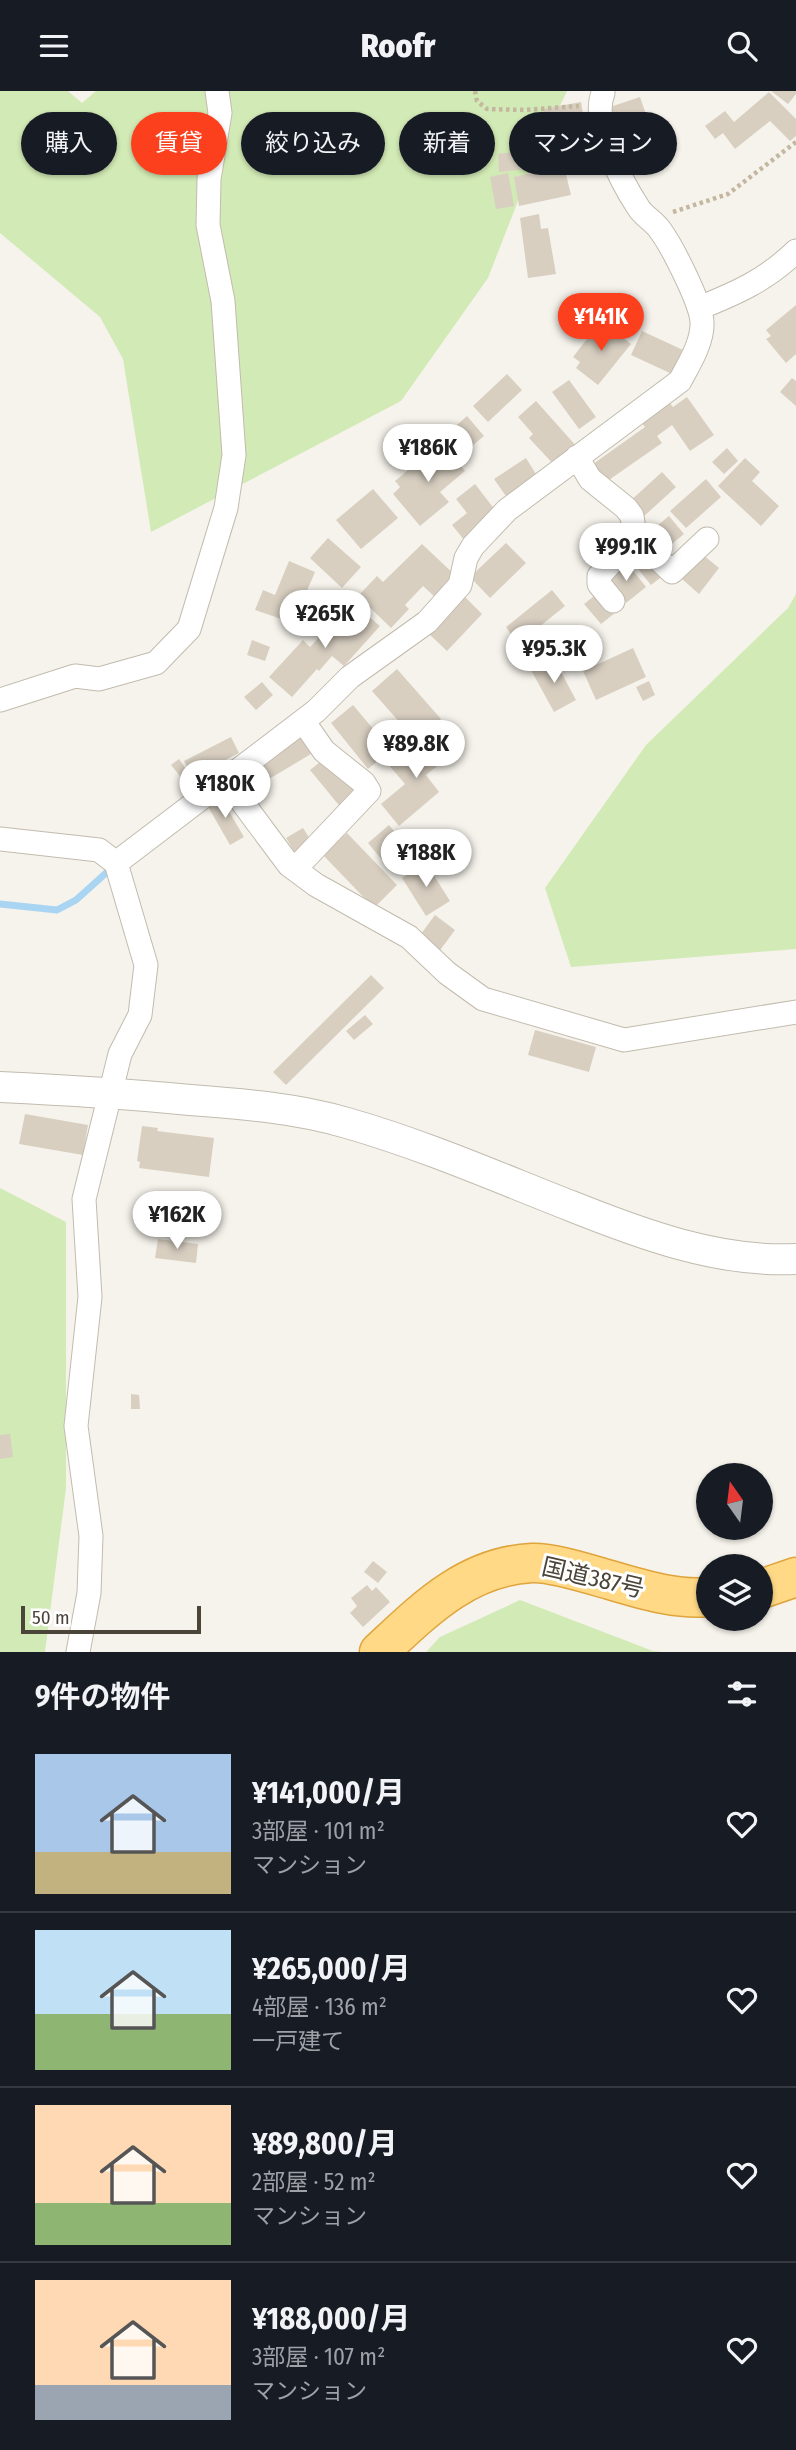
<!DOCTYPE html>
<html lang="ja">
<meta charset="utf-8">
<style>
:root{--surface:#171b24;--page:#242831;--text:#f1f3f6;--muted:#9ea1a6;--line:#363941;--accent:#fc3f1d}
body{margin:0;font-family:"Fira Sans Condensed","Noto Sans JP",sans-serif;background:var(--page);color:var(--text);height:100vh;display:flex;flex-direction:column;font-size:26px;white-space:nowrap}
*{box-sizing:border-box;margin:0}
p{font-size:23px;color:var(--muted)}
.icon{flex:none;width:38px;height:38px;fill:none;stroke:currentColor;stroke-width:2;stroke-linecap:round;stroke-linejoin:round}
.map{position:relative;height:1561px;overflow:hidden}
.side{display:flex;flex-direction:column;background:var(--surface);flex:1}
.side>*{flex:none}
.top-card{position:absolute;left:21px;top:21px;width:754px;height:63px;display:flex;gap:14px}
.needle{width:46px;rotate:346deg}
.controls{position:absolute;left:696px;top:1372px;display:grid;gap:14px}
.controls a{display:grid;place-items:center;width:77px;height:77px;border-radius:50%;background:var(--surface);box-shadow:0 2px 5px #0004;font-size:35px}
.scale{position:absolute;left:21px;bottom:18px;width:180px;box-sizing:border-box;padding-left:7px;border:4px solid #4b4439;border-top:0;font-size:19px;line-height:24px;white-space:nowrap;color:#4b4439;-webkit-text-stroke:5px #fff;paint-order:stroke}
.price{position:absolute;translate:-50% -60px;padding:0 16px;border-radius:24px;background:#fff;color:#222;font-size:23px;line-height:46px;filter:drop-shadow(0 2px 4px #0008)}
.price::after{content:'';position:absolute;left:50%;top:42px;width:21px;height:16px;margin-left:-10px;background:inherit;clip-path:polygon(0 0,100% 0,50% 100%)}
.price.active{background:var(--accent);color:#fff}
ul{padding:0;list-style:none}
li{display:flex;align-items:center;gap:21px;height:175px;padding:0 35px}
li+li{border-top:2px solid var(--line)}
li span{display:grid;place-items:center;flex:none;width:196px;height:140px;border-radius:0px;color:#555}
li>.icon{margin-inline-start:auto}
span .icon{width:84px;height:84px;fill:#fffc;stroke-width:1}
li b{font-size:30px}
h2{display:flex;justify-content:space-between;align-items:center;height:84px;padding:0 35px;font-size:30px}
.tag{padding:0 24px;border-radius:32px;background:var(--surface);box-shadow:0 2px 5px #0004;font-size:24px;line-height:63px}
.tag.active{background:var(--accent);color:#fff}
header{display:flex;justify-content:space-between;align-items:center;height:91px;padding:0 35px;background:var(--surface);font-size:32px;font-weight:800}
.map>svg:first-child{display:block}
.green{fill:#d2eab5}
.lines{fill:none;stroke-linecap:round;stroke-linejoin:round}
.stream{stroke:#a9d4f2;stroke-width:7}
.building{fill:#d8cfc1}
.minor-casing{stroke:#c2bbae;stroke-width:25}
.tertiary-casing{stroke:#c2bbae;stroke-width:32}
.trunk-casing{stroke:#e0a43c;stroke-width:41}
.path{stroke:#c4b79f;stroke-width:4.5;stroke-dasharray:3.5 3.5;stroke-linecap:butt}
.minor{stroke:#fff;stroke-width:23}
.tertiary{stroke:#fff;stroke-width:30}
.trunk{stroke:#ffd985;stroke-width:38}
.labels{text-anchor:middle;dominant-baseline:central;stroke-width:6;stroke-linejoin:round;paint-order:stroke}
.street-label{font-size:24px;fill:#4b4439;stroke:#fff}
</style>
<header><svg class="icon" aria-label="menu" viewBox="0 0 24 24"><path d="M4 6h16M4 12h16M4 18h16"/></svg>Roofr<svg class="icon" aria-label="search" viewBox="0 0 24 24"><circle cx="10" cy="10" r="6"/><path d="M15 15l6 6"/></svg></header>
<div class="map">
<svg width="796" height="1561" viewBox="0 0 796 1561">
<rect width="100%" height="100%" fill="#f6f3ec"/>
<!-- green -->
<path class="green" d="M0,0H68L82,12L96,0H567L532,74L488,187L401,310L151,441L123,268L100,226L0,142Z
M796,503V858L571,876L545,797L646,654L788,517Z
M0,1097L66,1131V1397L45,1561H0Z
M520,1509L653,1560L663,1561H426L440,1546Z"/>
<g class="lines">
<!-- stream -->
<path class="stream" d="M0,813L57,819L76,809L106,782"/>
</g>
<!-- building -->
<path class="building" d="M771,0H796V3L788,13Z
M769,1L796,28V45L790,50L770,30L735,58L723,42L715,48L705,35L725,20L734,31Z
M640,6L659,61L623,74L604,18Z
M581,11L587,47L549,54L543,18Z
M523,60L525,78L499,81L498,63Z
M564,75L571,104L519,115L514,86Z
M508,82L514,115L496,118L490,86Z
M539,123L541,138L548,137L556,183L528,187L520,127Z
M796,214V263L786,272L766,248L771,245L766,239Z
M601,230L631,253L598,294L576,277L580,271L573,266Z
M642,240L683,259L672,283L631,264Z
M507,283L522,299L488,331L473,315Z
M792,287L796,290V315L780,301Z
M569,289L596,326L579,338L552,301Z
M687,306L714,344L690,360L672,334L657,345L662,352L606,391L593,373L645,336L641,331L669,311L673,316Z
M536,310L578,357L556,376L529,347L533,343L518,326Z
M467,325L484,345L460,365L443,346Z
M439,353L444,358L445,357L465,380L440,401L449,411L420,435L393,403L400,396L395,390Z
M727,357L738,370L724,383L712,371Z
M526,367L539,388L508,408L494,388Z
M745,367L760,381L752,390L779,415L761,435L718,395Z
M662,381L676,396L642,427L628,412Z
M706,388L721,406L686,437L670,420Z
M475,393L499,424L465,450L452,434L467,422L456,408Z
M373,398L398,427L361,458L336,429Z
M669,425L684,443L667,457L652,439Z
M328,447L361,476L342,497L310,467Z
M506,452L526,472L490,507L470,486Z
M422,453L456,485L435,506L423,495L405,514L409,518L391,537L358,505L377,485L383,491Z
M644,457L665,483L651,494L630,468Z
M702,463L719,477L699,503L682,488Z
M289,470L315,481L293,532L255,519L263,499L275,504Z
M627,472L646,496L626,512L607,487Z
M552,499L565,515L518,553L506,536Z
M598,502L615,522L601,533L584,513Z
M463,504L482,523L447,560L427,541Z
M356,515L380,535L344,575L332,565L319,580L317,578L292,606L269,586L303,549L310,556L338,526L343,530Z
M252,549L270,556L265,570L247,564Z
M633,557L646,586L596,609L583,580Z
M554,568L576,609L554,621L531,579Z
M397,578L441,628L416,650L372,600Z
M649,590L655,604L643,610L636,596Z
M262,591L273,604L256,619L244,606Z
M353,614L391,659L368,678L331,632Z
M441,642L456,660L426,684L439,701L399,735L381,713L405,693L387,672L398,663L416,683L422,679L411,665Z
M231,646L239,662L192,686L184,670Z
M301,646L311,663L269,688L259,671Z
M330,663L362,702L342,718L310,679Z
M179,668L192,686L185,691L171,674Z
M220,705L244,746L230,754L206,712Z
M389,734L409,758L387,775L368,752Z
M303,737L315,756L298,767L286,747Z
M347,742L397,794L374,817L323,764Z
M426,772L450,810L426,825L402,787Z
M435,824L455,839L435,866L415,851Z
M371,884L384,897L286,994L273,981Z
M365,924L373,933L354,949L346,940Z
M535,939L596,956L589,981L528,964Z
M25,1023L88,1034L83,1064L19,1053Z
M142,1035L158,1037L157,1040L214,1047L209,1086L139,1077L140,1071L137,1070Z
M158,1148L198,1153L196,1172L155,1167Z
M131,1303L139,1304L140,1318H131Z
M10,1343L13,1366L0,1368V1344Z
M373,1470L387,1481L378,1492L364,1481Z
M367,1494L372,1500L376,1496L390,1511L363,1536L350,1522L357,1515L351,1507Z"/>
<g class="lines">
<!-- minor casing -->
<g class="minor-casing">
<path id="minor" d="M699,217C737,202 766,189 796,160
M577,366L590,388L626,417L632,425L635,446L599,485V493L613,510
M635,446L672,481L707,448
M0,609L75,585L99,588L156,572L189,538L226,417L234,364L223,210L208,134L209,88L220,22L217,0
M225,688L289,774L316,794L409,846L447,882L483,908L624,949L796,921
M0,748L99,759L116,772L146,874L140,924L120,963L84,1108L90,1206L76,1335L91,1445L89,1502L78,1561
M116,772L316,620L350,586L427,531L460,494L466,467L473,455L507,419L680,290C689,273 703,251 702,231C701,212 672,155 660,139C654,130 643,125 638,116C621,90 591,32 603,2
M295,778L369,700L364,692L324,660L303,630"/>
</g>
<!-- tertiary casing -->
<g class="tertiary-casing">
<path id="tertiary" d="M0,996C64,999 127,1003 190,1009C243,1013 296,1017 347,1032C424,1054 497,1086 571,1115C641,1143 719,1172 796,1168"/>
</g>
<!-- trunk casing -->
<g class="trunk-casing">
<path id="trunk" d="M761,1498L796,1486
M379,1561C424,1519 467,1475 532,1472C552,1471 589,1483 610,1489C642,1498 675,1509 709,1506"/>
</g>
<!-- path -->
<path class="path" d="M475,0L477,10L487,18L525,19L579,15
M673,121L728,103L796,51"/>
<!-- minor -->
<use href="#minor" class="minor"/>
<!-- tertiary -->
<use href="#tertiary" class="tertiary"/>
<!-- trunk -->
<use href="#trunk" class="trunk"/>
</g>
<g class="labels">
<!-- street labels -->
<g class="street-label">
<text transform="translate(593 1487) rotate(13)">国道387号</text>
</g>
</g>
</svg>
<div class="controls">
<a><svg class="needle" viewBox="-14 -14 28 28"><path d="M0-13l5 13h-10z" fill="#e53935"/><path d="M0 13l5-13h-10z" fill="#9ea1a6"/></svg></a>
<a><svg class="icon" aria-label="layers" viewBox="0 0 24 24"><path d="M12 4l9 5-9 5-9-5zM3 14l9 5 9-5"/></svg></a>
</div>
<div class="scale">50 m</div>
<b class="price active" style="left:601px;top:262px">¥141K</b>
<b class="price" style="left:428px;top:393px">¥186K</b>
<b class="price" style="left:626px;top:492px">¥99.1K</b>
<b class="price" style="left:325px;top:559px">¥265K</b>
<b class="price" style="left:554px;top:594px">¥95.3K</b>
<b class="price" style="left:416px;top:689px">¥89.8K</b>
<b class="price" style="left:225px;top:729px">¥180K</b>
<b class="price" style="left:426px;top:798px">¥188K</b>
<b class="price" style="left:177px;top:1160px">¥162K</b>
<div class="top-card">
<a class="tag">購入</a>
<a class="tag active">賃貸</a>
<a class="tag">絞り込み</a>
<a class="tag">新着</a>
<a class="tag">マンション</a>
</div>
</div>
<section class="side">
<h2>9件の物件<svg class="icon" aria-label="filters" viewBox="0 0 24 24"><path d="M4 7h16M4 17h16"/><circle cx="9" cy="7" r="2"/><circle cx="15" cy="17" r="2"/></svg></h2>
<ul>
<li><span style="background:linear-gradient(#a9c7e8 70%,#c2b280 0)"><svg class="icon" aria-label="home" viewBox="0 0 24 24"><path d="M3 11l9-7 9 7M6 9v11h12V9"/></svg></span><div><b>¥141,000/月</b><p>3部屋 · 101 m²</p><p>マンション</p></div><svg class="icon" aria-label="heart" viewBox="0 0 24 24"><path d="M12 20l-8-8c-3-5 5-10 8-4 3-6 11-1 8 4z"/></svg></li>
<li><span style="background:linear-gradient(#bfe0f5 60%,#8fb573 0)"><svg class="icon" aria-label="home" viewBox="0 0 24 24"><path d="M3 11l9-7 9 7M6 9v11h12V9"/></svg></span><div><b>¥265,000/月</b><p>4部屋 · 136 m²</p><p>一戸建て</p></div><svg class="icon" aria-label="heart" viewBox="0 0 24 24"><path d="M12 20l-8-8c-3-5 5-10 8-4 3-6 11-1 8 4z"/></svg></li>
<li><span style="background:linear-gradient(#ffd9b3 70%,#8fb573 0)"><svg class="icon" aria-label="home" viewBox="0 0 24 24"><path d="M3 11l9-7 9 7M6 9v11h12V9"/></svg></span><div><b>¥89,800/月</b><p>2部屋 · 52 m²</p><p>マンション</p></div><svg class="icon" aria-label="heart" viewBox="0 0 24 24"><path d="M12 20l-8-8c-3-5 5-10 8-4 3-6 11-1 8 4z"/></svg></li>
<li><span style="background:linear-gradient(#ffd9b3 75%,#9aa5b1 0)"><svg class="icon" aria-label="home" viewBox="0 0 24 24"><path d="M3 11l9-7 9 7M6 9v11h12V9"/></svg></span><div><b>¥188,000/月</b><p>3部屋 · 107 m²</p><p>マンション</p></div><svg class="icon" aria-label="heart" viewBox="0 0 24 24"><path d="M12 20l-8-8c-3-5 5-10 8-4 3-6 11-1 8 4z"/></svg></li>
</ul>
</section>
